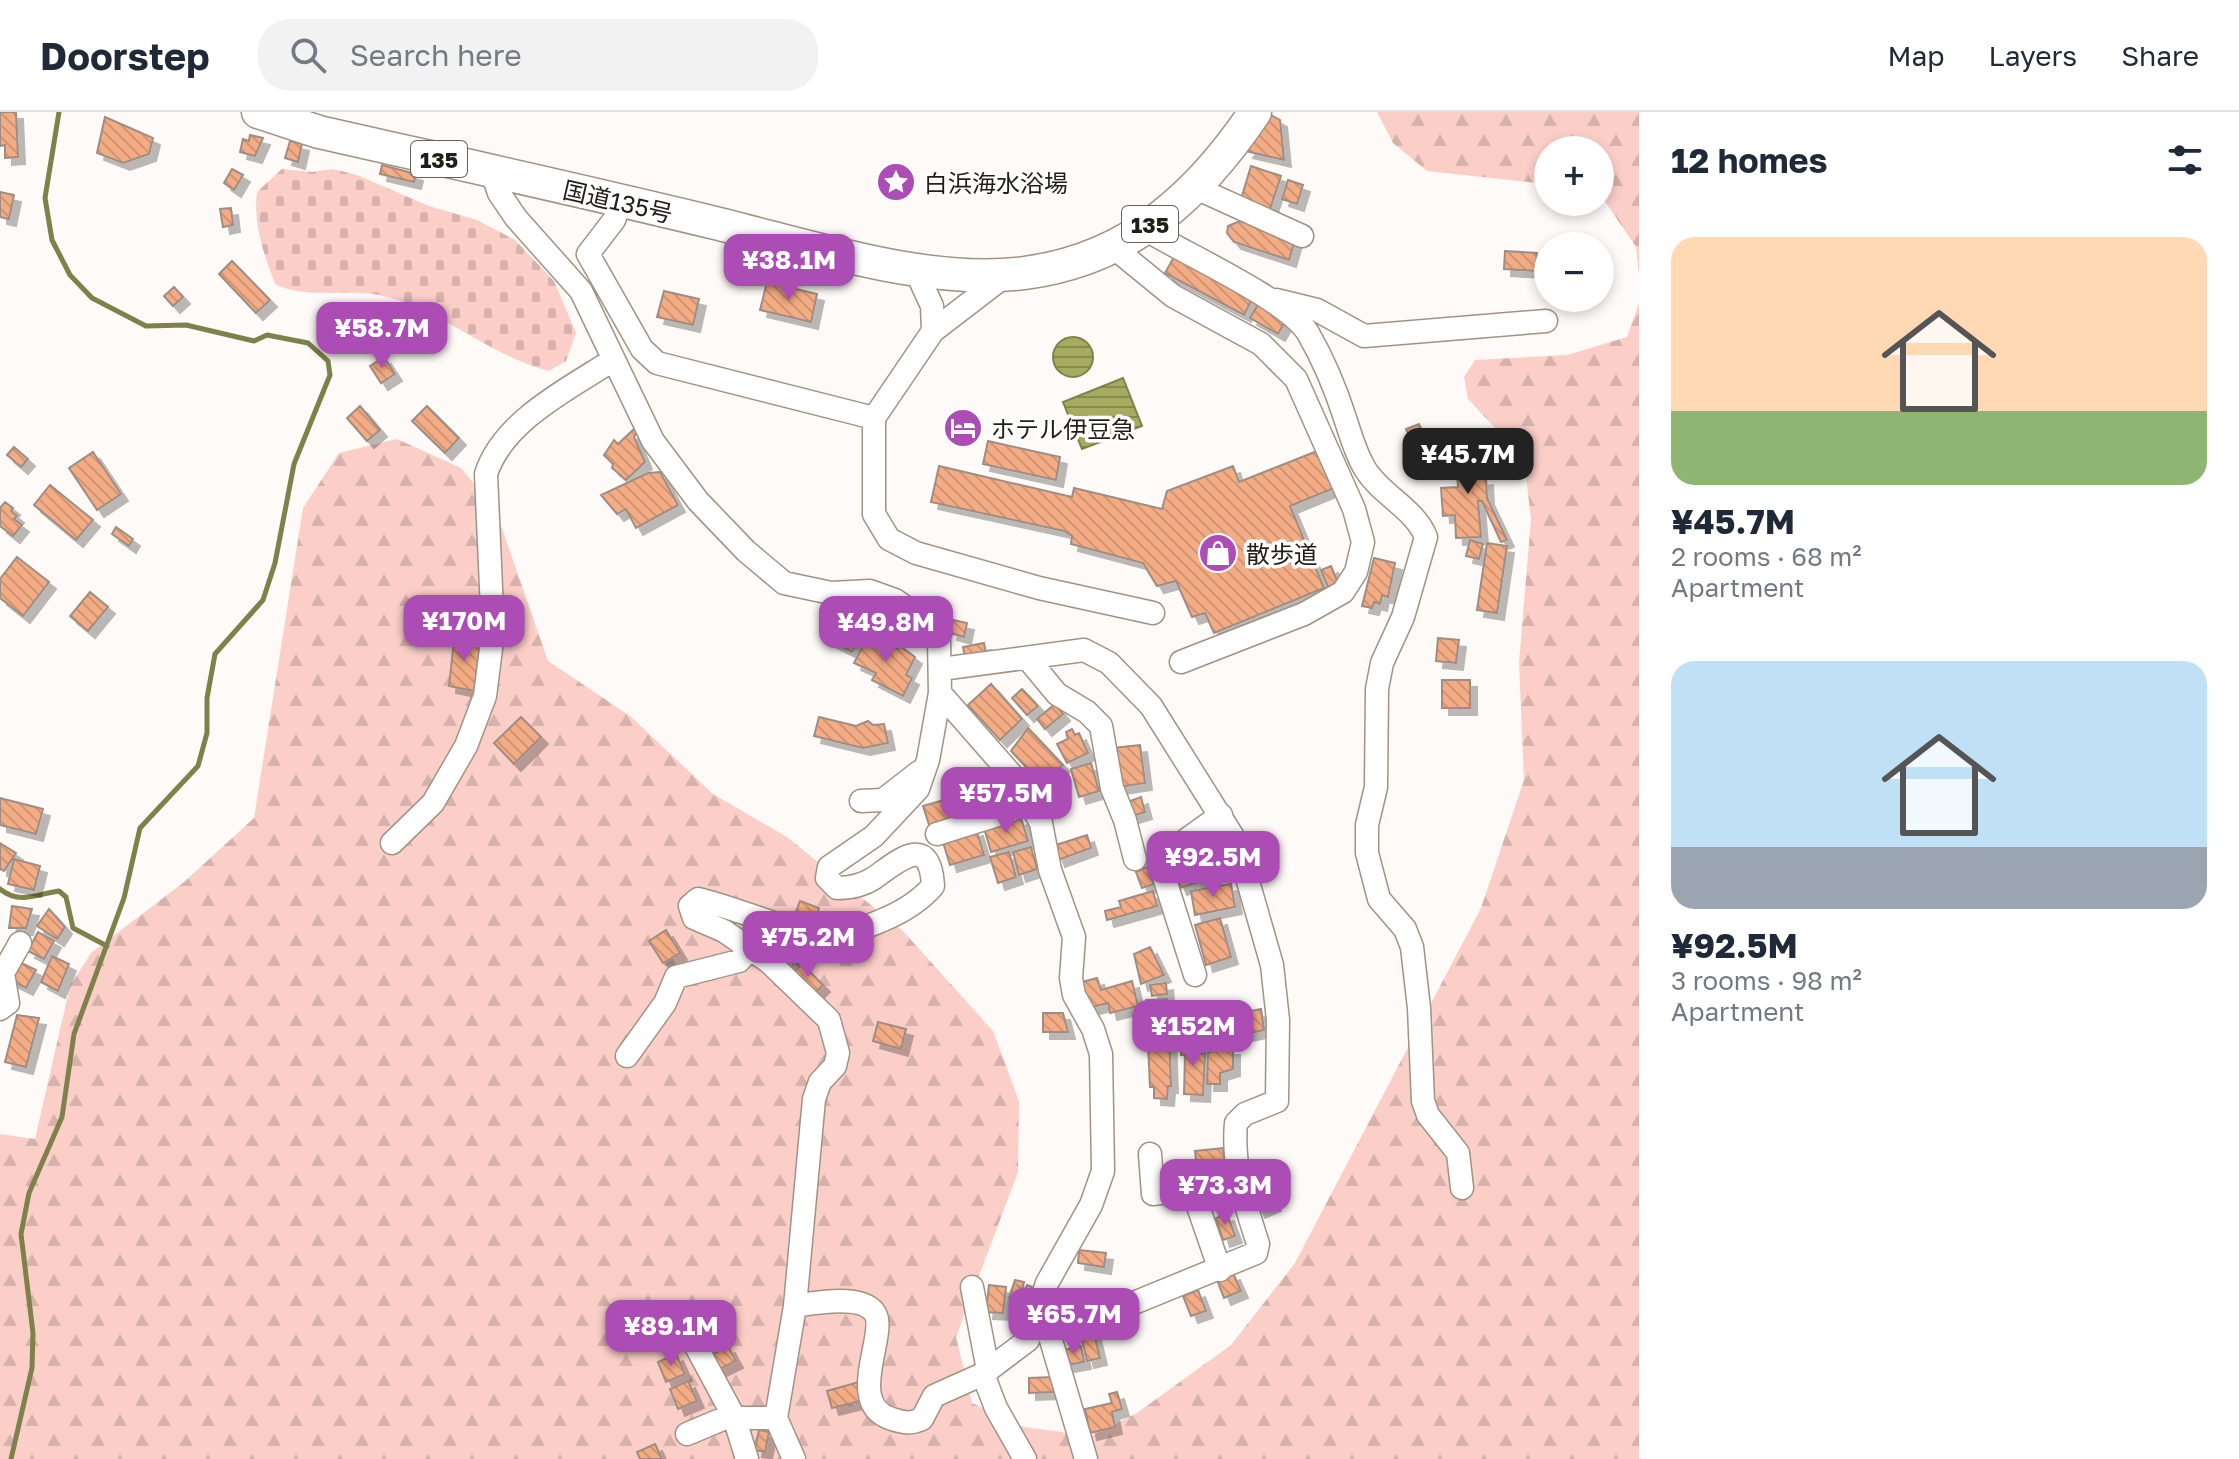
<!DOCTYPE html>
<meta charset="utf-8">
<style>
:root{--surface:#fff;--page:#f2f2f3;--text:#1f2937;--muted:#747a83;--line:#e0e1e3;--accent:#ac4db5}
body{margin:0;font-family:"Golos Text","Noto Sans JP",sans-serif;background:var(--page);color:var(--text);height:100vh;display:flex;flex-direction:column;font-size:30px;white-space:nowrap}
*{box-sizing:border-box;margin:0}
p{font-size:26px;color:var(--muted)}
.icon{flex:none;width:44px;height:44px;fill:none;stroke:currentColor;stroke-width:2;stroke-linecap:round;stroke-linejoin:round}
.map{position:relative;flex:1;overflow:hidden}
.details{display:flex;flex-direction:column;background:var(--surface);width:600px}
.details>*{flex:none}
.buttons{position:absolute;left:1534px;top:24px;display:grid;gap:16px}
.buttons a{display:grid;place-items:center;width:80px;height:80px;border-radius:50%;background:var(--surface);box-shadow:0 4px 12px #0003;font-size:40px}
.price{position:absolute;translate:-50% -68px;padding:0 18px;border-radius:16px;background:var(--accent);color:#fff;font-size:26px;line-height:52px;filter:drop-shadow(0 2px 4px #0008)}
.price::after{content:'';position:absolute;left:50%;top:48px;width:24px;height:18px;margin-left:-12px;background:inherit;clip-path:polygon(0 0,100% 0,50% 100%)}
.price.on{background:#222;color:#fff}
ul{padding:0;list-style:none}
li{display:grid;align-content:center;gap:16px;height:424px;padding:0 32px}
li span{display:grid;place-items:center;height:248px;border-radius:24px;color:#555}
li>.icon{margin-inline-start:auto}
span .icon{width:144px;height:144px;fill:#fffc;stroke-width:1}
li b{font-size:34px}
h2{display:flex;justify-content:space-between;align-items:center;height:96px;padding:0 32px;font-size:34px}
header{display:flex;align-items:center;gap:48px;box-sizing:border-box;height:112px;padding:0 40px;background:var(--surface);border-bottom:2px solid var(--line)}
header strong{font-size:38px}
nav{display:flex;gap:44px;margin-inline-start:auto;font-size:28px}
.search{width:560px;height:72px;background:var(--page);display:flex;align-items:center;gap:20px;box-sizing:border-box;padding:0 28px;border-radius:32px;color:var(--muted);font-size:30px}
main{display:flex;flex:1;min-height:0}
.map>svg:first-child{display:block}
.forest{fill:url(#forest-firs)}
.cemetery{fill:url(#cemetery-stones)}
.water{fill:url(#water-rules);stroke:#7e8149;stroke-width:2}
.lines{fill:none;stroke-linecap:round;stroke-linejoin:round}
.stream{stroke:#7e8149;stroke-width:5}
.building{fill:url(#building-back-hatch);stroke:#9f8d83;stroke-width:2;filter:url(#shadow)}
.minor-casing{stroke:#a09384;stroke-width:25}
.highway-casing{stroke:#a09384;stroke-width:35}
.minor{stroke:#fff;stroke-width:22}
.highway{stroke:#fff;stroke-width:32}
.labels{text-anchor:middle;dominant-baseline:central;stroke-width:7;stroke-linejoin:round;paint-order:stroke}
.shield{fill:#fff;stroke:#64615d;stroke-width:2}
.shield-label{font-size:22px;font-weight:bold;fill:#221d17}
.poi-label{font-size:24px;fill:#221d17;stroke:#fff;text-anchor:start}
.street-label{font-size:24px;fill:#221d17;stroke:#fff}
</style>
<header>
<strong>Doorstep</strong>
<div class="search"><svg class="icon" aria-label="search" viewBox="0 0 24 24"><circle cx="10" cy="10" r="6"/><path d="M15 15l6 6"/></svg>Search here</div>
<nav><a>Map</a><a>Layers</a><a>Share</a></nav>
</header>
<main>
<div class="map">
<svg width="1639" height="1347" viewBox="0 0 1639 1347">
<defs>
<pattern id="forest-firs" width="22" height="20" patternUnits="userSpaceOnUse" patternTransform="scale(2)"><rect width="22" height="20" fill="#fbcfc8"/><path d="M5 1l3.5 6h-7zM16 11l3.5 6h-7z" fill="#d7b1ab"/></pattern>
<pattern id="cemetery-stones" width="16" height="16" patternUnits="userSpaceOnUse" patternTransform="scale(2)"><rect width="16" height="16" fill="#fbcfc8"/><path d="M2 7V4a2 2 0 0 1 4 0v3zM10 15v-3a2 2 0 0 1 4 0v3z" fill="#d7b1ab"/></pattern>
<pattern id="water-rules" width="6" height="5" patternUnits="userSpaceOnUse" patternTransform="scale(2)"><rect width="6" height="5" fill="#a5ac5f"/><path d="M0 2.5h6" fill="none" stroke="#868b4d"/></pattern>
<pattern id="building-back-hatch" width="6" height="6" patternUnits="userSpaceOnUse" patternTransform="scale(2)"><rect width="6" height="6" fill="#f4ac85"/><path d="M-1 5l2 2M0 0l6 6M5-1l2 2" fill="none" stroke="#d19472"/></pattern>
<filter id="shadow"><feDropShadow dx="7" dy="7" stdDeviation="0" flood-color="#0004"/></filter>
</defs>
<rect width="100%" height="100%" fill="#fdfaf7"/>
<!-- forest -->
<path class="forest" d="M1377,0H1639V163L1636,135L1600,82V38H1548V72L1427,59L1393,31Z
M1639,191V1347H0V1022L35,1027L70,874L91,841L184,770L254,706L303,396L339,341L397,327L461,356L496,399L548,549L630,604L713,682L787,725L903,819L993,919L1019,989L1018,1060L956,1225L972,1291L1024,1315L1091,1324L1137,1301L1231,1233L1295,1151L1481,796L1524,668L1519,550L1531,407L1524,347L1468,287L1464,265L1475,248L1567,243L1627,225Z"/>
<!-- cemetery -->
<path class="cemetery" d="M282,57L312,60L333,57L357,63L429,94L477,108L515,128L554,169L576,221L566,249L549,259C487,243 441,196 379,183C346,177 304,187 275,172C264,143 253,111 257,80Z"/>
<!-- water -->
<path class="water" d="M1053 245a20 20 0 1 1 40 0a20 20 0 1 1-40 0Z
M1123,266L1142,314L1082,337L1063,290Z"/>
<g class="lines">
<!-- stream -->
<path class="stream" d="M0,777C20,793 37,782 59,779L66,785L73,816L107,834
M11,1347L32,1256L33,1221L21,1122L29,1081L62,1005L74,922L124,786L140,716L198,654L207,621V586L215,542L263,488L275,451L294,352L330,263L328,249L308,231L267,223L254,229L186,213L146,214L92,186L70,163L52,128L45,86L59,0"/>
</g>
<!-- building -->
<path class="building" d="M0,0H16L18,45L5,46V33L0,34Z
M1271,3L1280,8L1284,48L1246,39Z
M105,5L153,26L149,42L123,51L97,41Z
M250,23L263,26L255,44L240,40L243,27L249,29Z
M290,29L302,32L298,50L285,46Z
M382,53L416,62L414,70L380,62Z
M1251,54L1281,64L1270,97L1241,87Z
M232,57L243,63L234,78L224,71Z
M1288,68L1303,73L1297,92L1282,87Z
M0,80L14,83L9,107L0,105Z
M231,96L233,113L223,115L220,97Z
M1240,109L1295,127L1289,148L1234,130L1227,121L1228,114Z
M1505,139L1537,141L1536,159L1504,157Z
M1174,145L1252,187L1244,203L1165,161Z
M232,149L270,188L256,201L219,162Z
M767,170L817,182L811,210L760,198Z
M174,175L183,185L173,194L164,184Z
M664,179L699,187L693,213L657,205Z
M1259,191L1286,208L1278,222L1250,206Z
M384,245L395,262L381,271L370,254Z
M360,294L380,318L367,329L347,306Z
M427,294L459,326L445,341L412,309Z
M1419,312L1428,331L1415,337L1406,317Z
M635,316L638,320L634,325L645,350L626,368L612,356L613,352L604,343L614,328L618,332Z
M988,329L1060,345L1056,368L983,352Z
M1474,330L1477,367L1486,366L1487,386L1507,428L1501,430L1482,389H1478L1481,425L1456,426L1455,403L1443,404L1441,376L1458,375L1455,332Z
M14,335L28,347L21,355L7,343Z
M1317,339L1334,376L1290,394L1324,476L1214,521L1205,501L1192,505L1176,469L1157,474L1143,451L1071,432L1072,424L1064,419L931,390L939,354L1072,385L1074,376L1162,397L1167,379L1233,354L1239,370Z
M93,340L121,382L97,398L69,356Z
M660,360L678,393L636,416L626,397L617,402L601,383L648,361Z
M50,373L93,408L76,428L34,393Z
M5,390L13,396L11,399L17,404L14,407L22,413L13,424L0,414V396Z
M116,415L133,427L129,434L112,422Z
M1470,428L1483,432L1479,447L1466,444Z
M1487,431L1507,434L1497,501L1477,498Z
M17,445L49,470L23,504L0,486V467Z
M1374,446L1395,451L1388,485L1382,483L1380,492L1374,490L1372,496L1362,494Z
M1331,454L1338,471L1328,475L1321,458Z
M90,480L108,495L88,519L70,504Z
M836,506L862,520L852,540L826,527Z
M953,508L967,511L964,525L950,521Z
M455,520L469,521L468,531L480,534L474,579L449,574Z
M869,522L898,537L900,534L915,545L906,563L912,566L903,584L872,568L876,561L854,551Z
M1438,526L1459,528L1456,551L1436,549Z
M984,531L986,541L965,545L963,535Z
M1442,568H1470V596H1442Z
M991,572L1022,607L1000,628L968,593Z
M1022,577L1038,594L1027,603L1012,586Z
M1055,592L1063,602L1045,617L1037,607Z
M521,605L541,625L514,652L494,631Z
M819,605L856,614L868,609L873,613L884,612L888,631L863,636L814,624Z
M1028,616L1063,653L1041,671L1011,639Z
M1072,617L1075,623L1079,621L1088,641L1067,651L1057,632L1068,627L1066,620Z
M1140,633L1145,671L1118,675L1113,636Z
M1091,651L1099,679L1079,685L1071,657Z
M965,682L972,704L930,716L923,694Z
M1141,685L1145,700L1132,704L1127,690Z
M0,686L43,697L36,722L0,713Z
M1021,706L1028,729L991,740L984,716Z
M976,717L984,743L950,753L942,727Z
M1087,723L1091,736L1058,748L1053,734Z
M0,731L16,741L4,759L0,757Z
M1031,735L1037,757L1019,763L1013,740Z
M1009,740L1016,765L998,771L990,745Z
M1187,740L1193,752L1198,751L1204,768L1180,776L1171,753L1181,747L1179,742Z
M14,747L40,754L34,778L8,772Z
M1147,755L1154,772L1142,776L1136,760Z
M1218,769V774L1231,772L1235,795L1195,803L1191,779L1209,776L1208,771Z
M1153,779L1157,794L1107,808L1105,799L1121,795L1119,789Z
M800,789L819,796L814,811L794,805Z
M12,794L32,797L26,816H9Z
M49,797L65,815L57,827L37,814Z
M1220,806L1231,845L1206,853L1195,813Z
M760,813L777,822L769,837L753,828Z
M666,818L680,841L663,851L649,829Z
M38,820L54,829L44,847L28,839Z
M782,827L802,840L791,856L771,843Z
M1150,835L1164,863L1141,872L1134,842Z
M52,844L69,852L58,879L41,870Z
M19,850L36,858L26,876L10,868Z
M802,852L823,873L814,882L793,861Z
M1097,866L1101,878L1132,869L1138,894L1110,901L1108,891L1089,896L1082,870Z
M1166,871L1167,882L1152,884L1150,873Z
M1167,887L1168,896H1174L1176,917L1169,918L1171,974H1168L1167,987L1154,986V975H1150L1146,888Z
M1261,897L1264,918L1241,923L1237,902Z
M1043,901H1063L1068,920H1043Z
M17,903L39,906L26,955L5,950Z
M878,910L906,917L901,937L873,929Z
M1181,928L1199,929V942H1205L1203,983L1184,982L1185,943H1181Z
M1223,936H1233V957L1220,961V972H1207L1208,941Z
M1223,1036L1226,1065L1198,1068L1195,1039Z
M1268,1077L1274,1092L1258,1099L1252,1083Z
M1227,1102L1235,1124L1223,1128L1216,1106Z
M1079,1138L1106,1141L1104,1155L1078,1151Z
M1233,1161L1241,1179L1224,1186L1217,1168Z
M1015,1168L1024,1170L1019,1189L1009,1186Z
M989,1173L1006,1175L1003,1201L986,1200Z
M1027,1173L1035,1176L1026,1198L1018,1195Z
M1198,1178L1206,1199L1191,1204L1183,1184Z
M704,1200L711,1215L722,1210L727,1222L708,1230L706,1225L700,1228L689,1207Z
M1076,1203L1080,1219L1062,1223L1058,1207Z
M1094,1221L1100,1246L1087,1249L1081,1224Z
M728,1234L736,1249L718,1258L711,1243Z
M1081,1234L1084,1250L1067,1253L1064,1238Z
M676,1242L685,1262L666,1270L658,1250Z
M1053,1265L1054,1280L1029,1281V1266Z
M688,1269L697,1289L678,1297L670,1277Z
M859,1270L864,1288L832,1296L827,1279Z
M1117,1280L1122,1297L1112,1300L1115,1315L1090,1321L1085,1297L1112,1291L1109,1282Z
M759,1318L769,1320L765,1340L755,1338Z
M655,1332L662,1347H640L637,1340Z"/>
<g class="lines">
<!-- minor casing -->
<g class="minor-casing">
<path id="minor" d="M492,60L499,81L516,106L581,179L653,329L698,389L746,439L784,471L831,481L870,479L895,488L933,515L939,530L940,581L928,648L918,677L874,724L829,755L827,766L837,776C851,776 862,774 874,766C897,750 930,719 933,774C919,790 902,800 883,808C866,815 848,823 829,823C796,823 734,795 698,787L690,794L694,806L724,819L769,850L829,908L838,941L835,954L820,970L814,987L795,1194L776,1306L794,1347
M1196,76L1302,124
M621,89L614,108L588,142L642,237L657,251L874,306
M1143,116C1181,140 1287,187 1308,221C1323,247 1336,278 1345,306C1351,324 1355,340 1365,357C1381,383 1415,397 1426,425L1403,505L1382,551L1377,577L1376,675L1367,713V741L1379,787L1405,817L1412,835L1419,896L1423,989L1428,1003L1458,1041L1462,1076
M1113,135L1173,184L1261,232L1296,267L1354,397L1363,430L1356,460L1343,480L1304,502L1181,550
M915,157L932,194L933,219
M1006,163L933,219L874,306V402L889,427L916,441L1039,476L1153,501
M1276,188L1317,198L1364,224L1546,209
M1028,547L1057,582L1087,600L1101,614L1112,676L1125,708L1135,747
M941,557L1084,538L1109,551L1151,594L1237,731L1272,853L1278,908L1277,989L1245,1002L1236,1011C1232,1054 1245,1091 1258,1132L1256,1141L1107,1202
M861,689L883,688L919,660
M937,722L1010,699L1008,659
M392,731L433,691L466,634L485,584L493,521L486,362C503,309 568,277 613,248
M1195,863L1160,752L1168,741L1221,703
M0,897L8,891L3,861L20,831
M627,944L665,891L676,865L739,849L750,837
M1150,1042L1153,1082L1192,1077L1220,1158
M972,1175L988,1258
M795,1194C815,1191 860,1182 874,1200C890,1219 843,1292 892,1307C905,1311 910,1312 922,1307L934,1284L983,1262L1028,1228L1047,1171L1091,1093L1103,1059L1101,942L1093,917L1074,883L1071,866L1074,825L1050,758L1041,711L1018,670L940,581
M1041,1194L1086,1347
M684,1212L734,1305L747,1347
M983,1262L996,1296L1025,1347
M687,1322L725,1306H776"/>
</g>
<!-- highway casing -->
<g class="highway-casing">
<path id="highway" d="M258,0L319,20C451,50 584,79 715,111C810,134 934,176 1031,160C1132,145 1200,82 1255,0"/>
</g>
<!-- minor -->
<use href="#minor" class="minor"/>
<!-- highway -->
<use href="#highway" class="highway"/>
</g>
<!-- icons -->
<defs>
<g id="sight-disc" transform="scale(2)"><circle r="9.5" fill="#ac4db5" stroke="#fff"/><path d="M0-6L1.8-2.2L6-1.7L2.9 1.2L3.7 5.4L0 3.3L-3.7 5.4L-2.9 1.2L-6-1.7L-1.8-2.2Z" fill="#fff"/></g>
<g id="hotel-disc" transform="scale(2)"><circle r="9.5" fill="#ac4db5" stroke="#fff"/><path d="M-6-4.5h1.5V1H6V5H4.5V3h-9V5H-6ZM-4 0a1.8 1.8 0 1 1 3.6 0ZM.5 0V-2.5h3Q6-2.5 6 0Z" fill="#fff"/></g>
<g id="shop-disc" transform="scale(2)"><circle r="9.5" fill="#ac4db5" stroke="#fff"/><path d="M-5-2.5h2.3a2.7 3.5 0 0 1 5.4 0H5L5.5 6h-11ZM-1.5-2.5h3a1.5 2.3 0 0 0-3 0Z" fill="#fff"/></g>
</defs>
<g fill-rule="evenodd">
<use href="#sight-disc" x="896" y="70"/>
<use href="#hotel-disc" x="963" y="316"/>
<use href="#shop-disc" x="1218" y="441"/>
</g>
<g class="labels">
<!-- shield labels -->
<g class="shield">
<rect x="411" y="29" width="56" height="36" rx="6"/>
<rect x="1122" y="94" width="56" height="36" rx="6"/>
</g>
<g class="shield-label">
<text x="439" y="47">135</text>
<text x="1150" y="112">135</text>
</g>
<!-- poi labels -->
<g class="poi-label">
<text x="924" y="70">白浜海水浴場</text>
<text x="991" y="316">ホテル伊豆急</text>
<text x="1246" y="441">散歩道</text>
</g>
<!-- street labels -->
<g class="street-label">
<text transform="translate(618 89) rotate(13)">国道135号</text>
</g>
</g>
</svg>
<div class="buttons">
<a>+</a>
<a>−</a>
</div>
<b class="price" style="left:789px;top:190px">¥38.1M</b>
<b class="price" style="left:382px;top:258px">¥58.7M</b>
<b class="price on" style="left:1468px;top:384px">¥45.7M</b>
<b class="price" style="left:464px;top:551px">¥170M</b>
<b class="price" style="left:886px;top:552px">¥49.8M</b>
<b class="price" style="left:1006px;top:723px">¥57.5M</b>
<b class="price" style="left:1213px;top:787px">¥92.5M</b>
<b class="price" style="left:808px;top:867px">¥75.2M</b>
<b class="price" style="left:1193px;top:956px">¥152M</b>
<b class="price" style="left:1225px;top:1115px">¥73.3M</b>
<b class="price" style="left:1074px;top:1244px">¥65.7M</b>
<b class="price" style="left:671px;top:1256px">¥89.1M</b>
</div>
<section class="details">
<h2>12 homes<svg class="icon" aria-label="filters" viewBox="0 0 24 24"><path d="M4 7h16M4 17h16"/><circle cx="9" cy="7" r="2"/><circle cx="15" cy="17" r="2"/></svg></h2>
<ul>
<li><span style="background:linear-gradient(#ffd9b3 70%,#8fb573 0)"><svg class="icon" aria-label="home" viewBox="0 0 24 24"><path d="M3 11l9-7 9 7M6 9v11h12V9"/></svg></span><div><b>¥45.7M</b><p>2 rooms · 68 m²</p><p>Apartment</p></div></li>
<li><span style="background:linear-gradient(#bfe0f5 75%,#9aa5b1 0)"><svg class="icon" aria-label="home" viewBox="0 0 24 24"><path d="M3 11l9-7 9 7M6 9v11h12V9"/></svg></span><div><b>¥92.5M</b><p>3 rooms · 98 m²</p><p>Apartment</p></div></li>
</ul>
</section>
</main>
